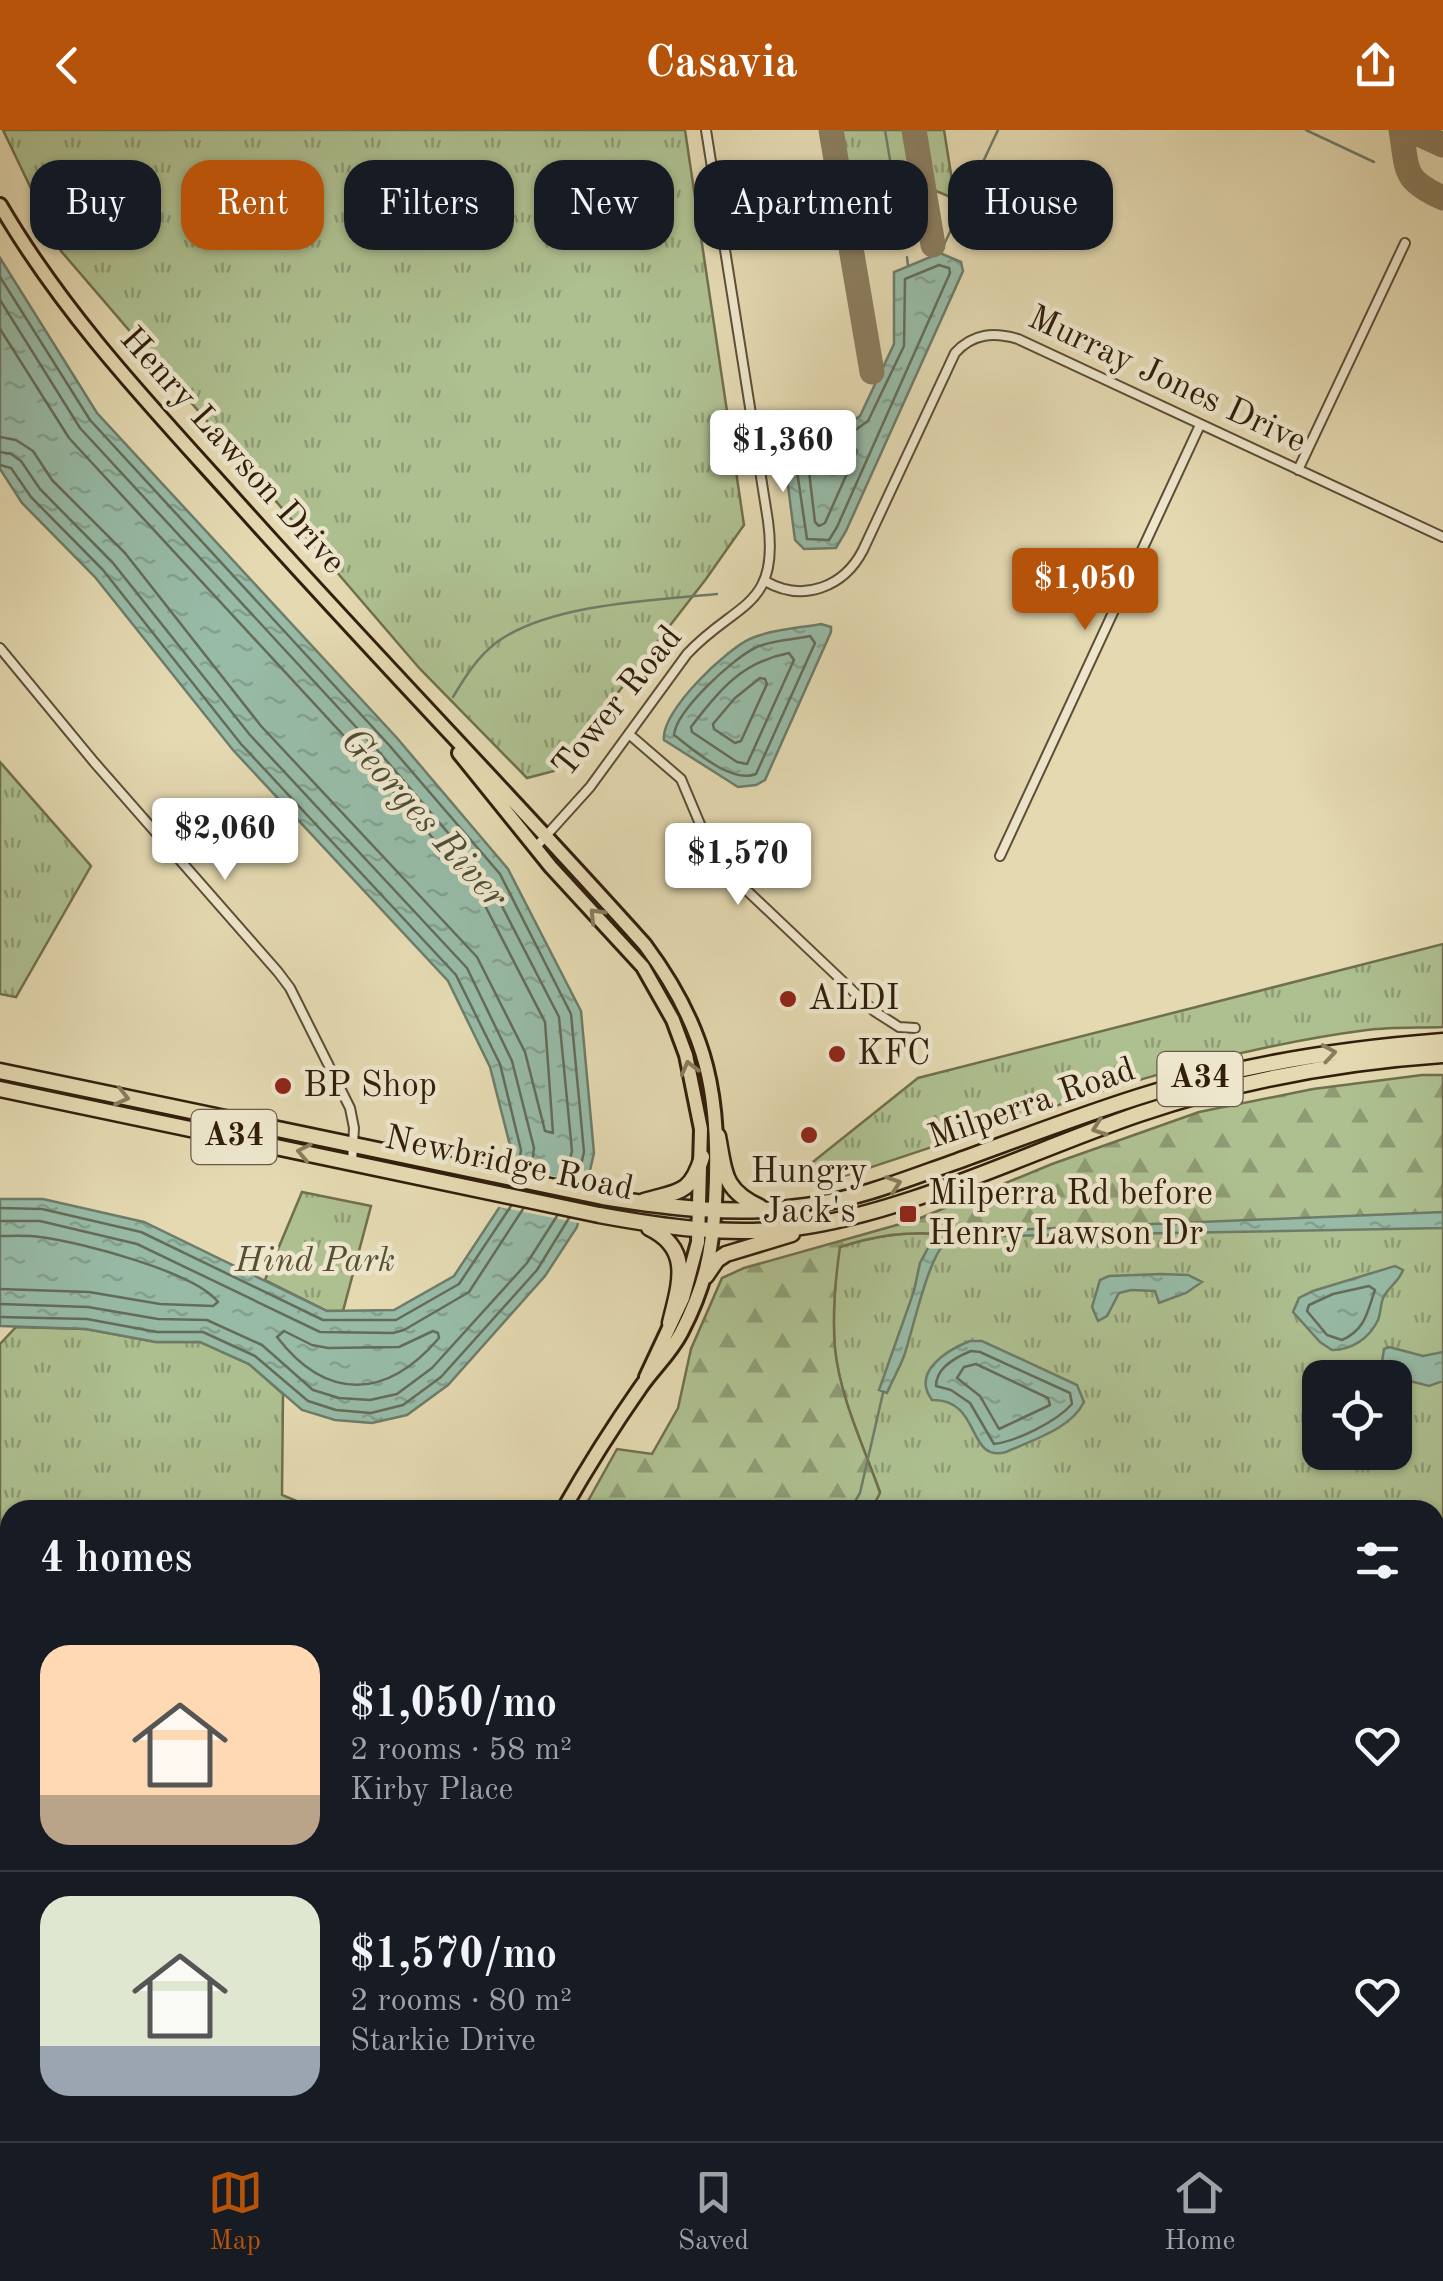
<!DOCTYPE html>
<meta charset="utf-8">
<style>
:root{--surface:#171b24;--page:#242831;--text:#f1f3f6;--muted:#9ea1a6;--line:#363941;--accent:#b45309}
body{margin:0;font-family:"Old Standard TT",serif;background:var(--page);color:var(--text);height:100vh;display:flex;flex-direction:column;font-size:38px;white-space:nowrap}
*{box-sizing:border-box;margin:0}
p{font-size:32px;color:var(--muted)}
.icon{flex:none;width:55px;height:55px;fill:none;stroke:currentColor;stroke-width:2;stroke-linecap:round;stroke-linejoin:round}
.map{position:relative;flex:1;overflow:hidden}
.drawer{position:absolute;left:0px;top:1370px;width:1445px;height:642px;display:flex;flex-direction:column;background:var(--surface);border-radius:30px 30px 0 0;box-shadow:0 2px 8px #0004}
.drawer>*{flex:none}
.hud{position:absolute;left:30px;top:30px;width:1385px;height:90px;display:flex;gap:20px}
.fabs{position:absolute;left:1302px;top:1230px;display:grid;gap:20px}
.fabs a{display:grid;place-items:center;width:110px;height:110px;border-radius:20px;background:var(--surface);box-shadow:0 2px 8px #0004;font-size:50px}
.price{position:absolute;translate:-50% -85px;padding:0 22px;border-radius:10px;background:#fff;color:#222;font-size:32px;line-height:65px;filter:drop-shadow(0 2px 5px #0008)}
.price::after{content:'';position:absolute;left:50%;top:60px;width:30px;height:22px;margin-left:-15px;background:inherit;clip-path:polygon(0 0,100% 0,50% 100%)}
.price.on{background:var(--accent);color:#fff}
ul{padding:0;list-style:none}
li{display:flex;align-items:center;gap:30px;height:250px;padding:0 40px}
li+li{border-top:2px solid var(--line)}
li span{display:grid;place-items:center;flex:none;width:280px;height:200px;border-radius:30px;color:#555}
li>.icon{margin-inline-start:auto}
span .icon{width:120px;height:120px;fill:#fffc;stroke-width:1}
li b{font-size:42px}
h2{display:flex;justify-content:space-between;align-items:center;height:120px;padding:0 40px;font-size:42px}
.chip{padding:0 35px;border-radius:30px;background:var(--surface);box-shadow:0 2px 8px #0004;font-size:35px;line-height:90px}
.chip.on{background:var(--accent);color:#fff}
header{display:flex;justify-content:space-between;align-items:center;height:130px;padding:0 40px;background:var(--accent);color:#fff;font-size:45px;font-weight:800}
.tab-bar{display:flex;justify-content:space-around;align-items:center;height:140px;border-top:2px solid var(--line);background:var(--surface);font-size:28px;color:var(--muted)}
.tab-bar a{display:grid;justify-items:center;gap:5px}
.tab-bar .on{color:var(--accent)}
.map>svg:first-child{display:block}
.grass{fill:url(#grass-tufts);stroke:#706f4e;stroke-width:2.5;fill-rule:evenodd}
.forest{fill:url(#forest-firs);stroke:#706f4e;stroke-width:2.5}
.water{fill:url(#water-ripples);stroke:#6e7c69;stroke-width:2.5}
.pier{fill:#e4d9b1}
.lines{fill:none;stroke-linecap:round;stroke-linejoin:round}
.shore{stroke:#646c5a;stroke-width:2.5}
.stream{stroke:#6e7c69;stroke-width:2.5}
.taxiway{stroke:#8a7c5e;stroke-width:25}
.street-casing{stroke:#5e4d35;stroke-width:12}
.primary-casing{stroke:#311e0c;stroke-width:18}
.highway-casing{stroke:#311e0c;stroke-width:19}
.street{stroke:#ede6cc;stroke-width:8}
.primary{stroke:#e4d9b1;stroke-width:12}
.highway{stroke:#e4d9b1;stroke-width:14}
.oneway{stroke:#8a7c5e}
.poi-dot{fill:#8f2418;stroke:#ede6cc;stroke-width:4}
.labels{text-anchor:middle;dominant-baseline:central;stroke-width:9;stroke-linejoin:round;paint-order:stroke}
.shield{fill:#ede6cc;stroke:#695a46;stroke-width:2.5}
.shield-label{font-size:32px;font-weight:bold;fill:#311e0c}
.street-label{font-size:35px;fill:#311e0c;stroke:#ede6cc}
.poi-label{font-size:35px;fill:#311e0c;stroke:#ede6cc;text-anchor:start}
.park-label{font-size:35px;font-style:italic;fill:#564f34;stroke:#ede6cc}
.water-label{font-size:38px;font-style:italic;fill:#504d3a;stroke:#ede6cc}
</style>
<header><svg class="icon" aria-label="back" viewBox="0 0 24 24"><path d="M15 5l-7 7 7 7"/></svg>Casavia<svg class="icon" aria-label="share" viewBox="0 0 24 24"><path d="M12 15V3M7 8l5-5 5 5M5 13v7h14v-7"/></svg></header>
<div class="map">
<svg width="1443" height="2011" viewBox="0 0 1443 2011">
<defs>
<pattern id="grass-tufts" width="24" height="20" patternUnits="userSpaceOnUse" patternTransform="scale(2.5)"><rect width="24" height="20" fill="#aec090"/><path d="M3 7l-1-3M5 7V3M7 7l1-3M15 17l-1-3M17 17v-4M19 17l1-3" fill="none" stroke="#8e9b74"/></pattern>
<pattern id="forest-firs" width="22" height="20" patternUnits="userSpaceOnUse" patternTransform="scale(2.5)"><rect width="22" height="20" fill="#aec090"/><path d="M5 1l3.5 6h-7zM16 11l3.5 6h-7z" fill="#8e9b74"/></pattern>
<pattern id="water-ripples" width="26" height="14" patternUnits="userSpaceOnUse" patternTransform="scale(2.5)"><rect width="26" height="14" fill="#97bba7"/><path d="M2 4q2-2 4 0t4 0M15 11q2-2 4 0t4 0" fill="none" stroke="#83a08f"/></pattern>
</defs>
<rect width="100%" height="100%" fill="#e4d9b1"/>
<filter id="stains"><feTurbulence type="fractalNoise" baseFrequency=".002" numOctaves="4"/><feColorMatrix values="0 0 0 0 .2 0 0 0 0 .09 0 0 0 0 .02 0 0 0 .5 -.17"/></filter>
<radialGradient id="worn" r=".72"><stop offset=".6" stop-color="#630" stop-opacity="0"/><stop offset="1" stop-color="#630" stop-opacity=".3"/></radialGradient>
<!-- grass -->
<path class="grass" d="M3,0H685L744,395L706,449L558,640L527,648L420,539L61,121Z
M840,0H908L919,66L909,88C847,115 847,40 840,0Z
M920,0H944L955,69L929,58Z
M0,632L91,736L16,867L0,864Z
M1443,814V897C1418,898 1392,897 1367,900C1181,924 1003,996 825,1052L799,1043L918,948Z
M302,1062L371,1076L343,1181H327L265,1150Z
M1443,1094V1918L1435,1919V1380H871L880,1362C864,1317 840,1268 835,1219C832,1185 835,1151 839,1117C873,1106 904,1101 940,1104ZM1320,1248H1395V1322H1320Z
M16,1197L86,1199L156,1212H201L249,1234L283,1264L282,1365L318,1380H10V1484L0,1485V1214Z
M53,2002H293V2011H45Z"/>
<!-- forest -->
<path class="forest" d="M1422,945H1443V1094L940,1104C904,1101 874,1106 840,1117C835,1151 832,1185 835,1219C840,1268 864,1317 880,1363L871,1380H583L617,1319L652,1324L678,1278L691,1219L722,1148L744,1138L918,1089L1052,1034L1199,982L1313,959Z
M10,1698V1838L0,1831V1714Z
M6,1905L10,1909V2002L16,2003L8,2011H0V1910Z"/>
<!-- water -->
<path class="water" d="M940,123L961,132L963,141L846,401L836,418L804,419L795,410L782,310L789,303L850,292L860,286L894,214V142Z
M0,128L97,283L397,608L508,739L581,881L594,1023L577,1097L545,1146L448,1255L407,1285L372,1293L335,1290L302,1280L249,1234L200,1212H156L86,1199L0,1196V1069H43L144,1092L327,1181L394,1180L454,1146L501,1075L512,1023L490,937L448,851L233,620L95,447L22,373L0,339Z
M821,494L831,497V502L765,650L756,655L738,657L664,610C660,582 727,518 752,508C773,499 800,498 821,494Z
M1443,1082V1098L951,1107C929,1119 913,1201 904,1226C899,1239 892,1251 887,1263L879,1260L914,1161L920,1133L936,1103Z
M1395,1136L1403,1140C1399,1151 1390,1156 1384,1166C1380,1174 1381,1183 1378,1190C1369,1209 1351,1220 1332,1220L1320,1212L1293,1182L1299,1168L1313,1161Z
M1161,1144L1188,1145L1202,1152L1186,1163L1159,1173L1155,1161L1131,1160L1119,1163L1107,1186L1098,1191L1092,1177L1100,1150L1109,1146Z
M970,1211H982L1077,1255L1084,1272C1071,1299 1032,1310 1006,1322C966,1333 982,1269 932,1270C911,1242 947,1220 970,1211Z
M1389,1217L1423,1226L1443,1222V1251L1429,1256L1394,1247L1392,1236L1382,1232L1384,1219Z"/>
<!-- pier -->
<path class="pier" d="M504,1036L592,1054L583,1094L494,1076Z"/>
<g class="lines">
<!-- shore -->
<path class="shore" d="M939,135L949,138L950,143L837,397L829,410L807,409L793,314L854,301L868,291L904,216L905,149Z
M0,147L90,290L389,615L500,744L571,884L584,1022L577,1052
M0,170L80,298L380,623L489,751L559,887L572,1021L565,1050
M0,199L69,308L369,633L477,760L545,892L553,1003L545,1001L525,922L477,827L261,596L125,423L52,350L33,321L16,310L0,307
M852,314L857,321L825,393L819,396L815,392L807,325Z
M0,322L11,324L21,331L40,359L113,433L250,605L467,838L512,931L534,1018L531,1042
M0,335L11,338L31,367L103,440L241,614L456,845L500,934L521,1020L518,1040
M810,506L815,513L756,644C731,654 694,620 674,605C676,581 732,529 755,518C770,510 793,510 810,506Z
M789,523L794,530L747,634L737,632L692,602L691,597C719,560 742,532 789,523Z
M760,548L765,549L767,554L741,611L735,613L714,599L713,594L735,568Z
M0,1078L42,1079L141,1102L323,1190H396L459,1154L511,1076
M0,1091H40L137,1114L320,1202L393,1203L404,1200L469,1162L523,1079
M0,1106C13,1106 27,1105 40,1107C80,1112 195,1142 218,1172L213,1176L160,1174L89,1162L0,1159
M1369,1156L1375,1160C1367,1182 1366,1199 1342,1210L1327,1205L1307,1181L1309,1175L1333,1164Z
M0,1174L88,1177L158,1189L207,1190L262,1215L313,1260L339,1268L370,1270L397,1264L432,1238L527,1133L557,1086
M0,1187L87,1189L157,1202H203L255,1226L308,1271L336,1280L371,1283L403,1275L441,1247L537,1140L569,1088
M433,1201L438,1203L439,1208C387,1269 327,1272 277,1207L284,1201L312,1215L328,1218L399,1217Z
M971,1221L980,1222L1070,1263L1072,1274C1056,1292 1017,1311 994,1314L970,1273L951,1260L936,1256C936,1238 956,1227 971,1221Z
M976,1234L1048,1268L1050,1275L999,1299L980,1266L957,1248L964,1237Z"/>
<!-- stream -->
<path class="stream" d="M885,0L897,72
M1306,0L1374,32
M940,123L998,0
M907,127L908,136
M453,567C465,547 478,526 497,512C550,474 653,470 717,464
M850,1380L860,1363L883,1263
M0,1942L10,1936"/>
<!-- taxiway -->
<path class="taxiway" d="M831,0L872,242
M914,0L933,115
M1401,0C1408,42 1402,49 1443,68
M1410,0L1443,15
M845,73C861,105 919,111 926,73"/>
<!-- street casing -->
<g class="street-casing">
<path id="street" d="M1298,340L1405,113
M765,451C803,473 844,457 863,420L955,223C973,203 994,202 1018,209L1443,407
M0,518L94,632L278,842L290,858L350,978L354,998L352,1032
M630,605L681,649L713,725L721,736L874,881L899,897L915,898
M535,718L590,657L687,524C735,472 780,479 768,391L706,0
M1000,726L1200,295
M0,1496H10
M302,2002V2011
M1329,2002V2011
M1130,2011H1225"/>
</g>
<!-- primary casing -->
<g class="primary-casing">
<path id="primary" d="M0,75C63,183 147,272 230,364C366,517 509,663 645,815C709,901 721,968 715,1072C712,1124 705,1157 681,1203C670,1224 653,1239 640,1258C612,1298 587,1338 563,1380
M459,623L551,737L643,837L673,890L686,925L701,999L698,1112L683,1168L646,1247
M409,2002L415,2011"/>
</g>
<!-- highway casing -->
<g class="highway-casing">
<path id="highway" d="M0,941L603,1067C671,1078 737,1086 806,1076C857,1069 904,1050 952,1033C1013,1011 1075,987 1138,967C1236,935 1340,919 1443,911
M0,959L599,1085C664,1097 728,1106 794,1098C908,1083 1030,1021 1139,984C1237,951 1340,932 1443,925
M718,1006C725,1043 723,1060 760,1077
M644,1071C677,1061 690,1066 702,1027
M649,1098C693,1119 679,1155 670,1193
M706,1146L717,1130L726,1124L792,1104"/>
</g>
<!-- street -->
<use href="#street" class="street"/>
<!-- primary -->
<use href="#primary" class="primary"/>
<!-- highway -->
<use href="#highway" class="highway"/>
</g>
<!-- one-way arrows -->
<defs><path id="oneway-chevron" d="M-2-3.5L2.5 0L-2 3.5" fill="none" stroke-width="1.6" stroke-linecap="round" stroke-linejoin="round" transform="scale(2.5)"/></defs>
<g class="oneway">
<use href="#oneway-chevron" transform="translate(596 785) rotate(-134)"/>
<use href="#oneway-chevron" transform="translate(1329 923) rotate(-9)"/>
<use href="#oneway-chevron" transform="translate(689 938) rotate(-105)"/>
<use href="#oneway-chevron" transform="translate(122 967) rotate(13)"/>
<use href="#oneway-chevron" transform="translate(1099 998) rotate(160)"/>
<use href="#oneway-chevron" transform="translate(304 1022) rotate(-168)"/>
<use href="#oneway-chevron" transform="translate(894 1054) rotate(-19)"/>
</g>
<!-- markers -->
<g class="poi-dot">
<circle cx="788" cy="869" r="10"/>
<circle cx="837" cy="924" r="10"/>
<circle cx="283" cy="956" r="10"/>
<circle cx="809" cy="1005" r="10"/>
<rect x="898" y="1074" width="20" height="20" rx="5"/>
</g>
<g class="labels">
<!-- shield labels -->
<g class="shield">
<rect x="1157.5" y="922" width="85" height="54" rx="8"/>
<rect x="191.5" y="980" width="85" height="54" rx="8"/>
</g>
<g class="shield-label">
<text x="1200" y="949">A34</text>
<text x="234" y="1007">A34</text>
</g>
<!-- street labels -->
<g class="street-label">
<text transform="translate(1167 250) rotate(25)">Murray Jones Drive</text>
<text transform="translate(232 321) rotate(48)">Henry Lawson Drive</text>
<text transform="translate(618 572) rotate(-51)">Tower Road</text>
<text transform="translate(1032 974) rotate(-19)">Milperra Road</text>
<text transform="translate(509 1034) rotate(12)">Newbridge Road</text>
</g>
<!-- poi labels -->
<g class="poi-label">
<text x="808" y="869">ALDI</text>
<text x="857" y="924">KFC</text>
<text x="303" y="956">BP Shop</text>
<text x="809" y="1042" text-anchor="middle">Hungry<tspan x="809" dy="40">Jack's</tspan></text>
<text x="928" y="1064">Milperra Rd before<tspan x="928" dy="40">Henry Lawson Dr</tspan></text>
</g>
<!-- park labels -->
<g class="park-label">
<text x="315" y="1131">Hind Park</text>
</g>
<!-- water labels -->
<g class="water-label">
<text transform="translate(423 689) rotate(48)">Georges River</text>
</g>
</g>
<rect width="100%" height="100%" filter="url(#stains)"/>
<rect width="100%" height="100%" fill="url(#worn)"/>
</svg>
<div class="fabs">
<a><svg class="icon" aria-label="locate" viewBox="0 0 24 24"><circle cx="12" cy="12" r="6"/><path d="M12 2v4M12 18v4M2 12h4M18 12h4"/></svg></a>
</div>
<b class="price" style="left:783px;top:365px">$1,360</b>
<b class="price on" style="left:1085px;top:503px">$1,050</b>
<b class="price" style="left:225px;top:753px">$2,060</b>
<b class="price" style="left:738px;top:778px">$1,570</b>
<div class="hud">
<a class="chip">Buy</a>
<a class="chip on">Rent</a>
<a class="chip">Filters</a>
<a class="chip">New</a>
<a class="chip">Apartment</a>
<a class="chip">House</a>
</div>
<section class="drawer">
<h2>4 homes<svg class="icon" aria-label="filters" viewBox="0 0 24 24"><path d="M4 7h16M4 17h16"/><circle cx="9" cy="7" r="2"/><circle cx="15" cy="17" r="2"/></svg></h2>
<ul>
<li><span style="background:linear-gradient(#ffd9b3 75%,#b9a48a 0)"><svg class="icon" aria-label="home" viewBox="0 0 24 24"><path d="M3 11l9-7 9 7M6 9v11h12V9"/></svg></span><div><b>$1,050/mo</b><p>2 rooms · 58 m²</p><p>Kirby Place</p></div><svg class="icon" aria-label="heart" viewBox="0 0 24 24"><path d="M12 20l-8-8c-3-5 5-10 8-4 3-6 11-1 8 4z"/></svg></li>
<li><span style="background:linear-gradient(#dfe7d0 75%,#9aa5b1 0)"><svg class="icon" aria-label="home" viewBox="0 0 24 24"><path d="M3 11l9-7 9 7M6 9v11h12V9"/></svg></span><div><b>$1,570/mo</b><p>2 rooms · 80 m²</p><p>Starkie Drive</p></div><svg class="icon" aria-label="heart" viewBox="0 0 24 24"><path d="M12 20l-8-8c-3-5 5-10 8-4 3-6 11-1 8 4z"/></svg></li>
</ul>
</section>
</div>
<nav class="tab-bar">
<a class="on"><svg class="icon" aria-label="map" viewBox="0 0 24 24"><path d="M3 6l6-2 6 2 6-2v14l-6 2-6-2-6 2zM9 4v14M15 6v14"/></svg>Map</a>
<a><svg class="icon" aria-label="saved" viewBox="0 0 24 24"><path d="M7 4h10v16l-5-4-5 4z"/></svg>Saved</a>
<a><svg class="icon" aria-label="home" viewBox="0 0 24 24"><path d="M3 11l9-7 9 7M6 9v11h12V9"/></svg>Home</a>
</nav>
